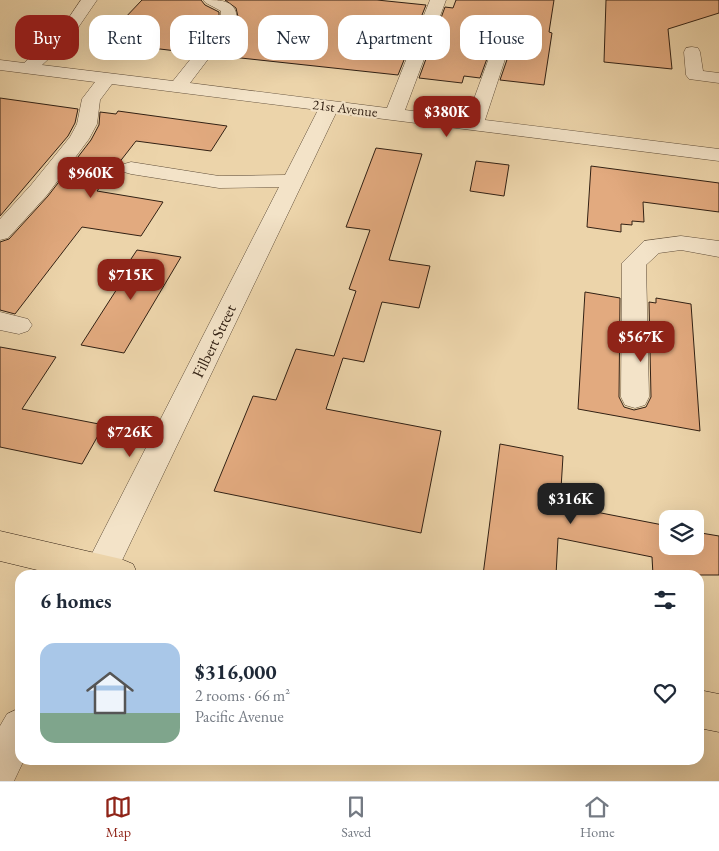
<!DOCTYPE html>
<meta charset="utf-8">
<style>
:root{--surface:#fff;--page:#f2f2f3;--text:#1f2937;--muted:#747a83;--line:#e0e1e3;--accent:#8f2418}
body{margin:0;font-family:"EB Garamond",serif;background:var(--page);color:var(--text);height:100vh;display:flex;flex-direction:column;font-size:19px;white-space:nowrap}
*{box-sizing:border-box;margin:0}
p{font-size:16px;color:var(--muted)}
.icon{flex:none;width:28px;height:28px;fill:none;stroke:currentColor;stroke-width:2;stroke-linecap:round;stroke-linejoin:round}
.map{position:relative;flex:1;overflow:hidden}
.drawer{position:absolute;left:15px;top:570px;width:689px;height:195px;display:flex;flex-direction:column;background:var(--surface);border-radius:15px;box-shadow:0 5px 20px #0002}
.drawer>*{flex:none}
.top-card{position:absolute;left:15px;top:15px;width:690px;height:45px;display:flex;gap:10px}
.buttons{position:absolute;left:659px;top:510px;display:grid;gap:10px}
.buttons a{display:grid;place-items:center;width:45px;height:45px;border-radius:10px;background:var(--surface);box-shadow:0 5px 20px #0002;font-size:25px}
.price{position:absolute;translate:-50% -42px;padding:0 11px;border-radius:10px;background:var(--accent);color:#fff;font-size:16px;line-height:32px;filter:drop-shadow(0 1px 2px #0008)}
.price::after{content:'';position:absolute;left:50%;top:30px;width:15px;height:11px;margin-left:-8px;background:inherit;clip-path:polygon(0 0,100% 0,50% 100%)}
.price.selected{background:#222;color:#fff}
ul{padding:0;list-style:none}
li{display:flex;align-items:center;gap:15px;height:125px;padding:0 25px}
li span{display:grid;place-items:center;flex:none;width:140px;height:100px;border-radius:15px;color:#555}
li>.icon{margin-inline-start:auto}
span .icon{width:60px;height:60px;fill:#fffc;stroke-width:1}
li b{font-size:21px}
h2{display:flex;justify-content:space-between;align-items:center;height:60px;padding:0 25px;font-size:21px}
.chip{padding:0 18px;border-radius:15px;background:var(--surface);box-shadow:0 5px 20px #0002;font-size:18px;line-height:45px}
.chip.selected{background:var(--accent);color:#fff}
.menu{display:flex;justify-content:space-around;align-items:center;height:70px;border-top:1px solid var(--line);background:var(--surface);font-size:14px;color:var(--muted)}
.menu a{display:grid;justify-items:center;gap:2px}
.menu .selected{color:var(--accent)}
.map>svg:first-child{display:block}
.building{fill:#e2aa7f;stroke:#322114}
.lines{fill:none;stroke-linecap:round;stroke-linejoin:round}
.minor-casing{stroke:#604e3a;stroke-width:1}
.major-casing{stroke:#322114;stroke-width:1}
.minor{fill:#f3e3c8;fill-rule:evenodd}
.major{fill:#ecd4aa;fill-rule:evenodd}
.labels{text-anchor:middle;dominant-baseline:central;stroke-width:4.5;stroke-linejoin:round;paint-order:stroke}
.far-street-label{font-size:14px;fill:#322114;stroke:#f3e3c8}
.street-label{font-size:16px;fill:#322114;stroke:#f3e3c8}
</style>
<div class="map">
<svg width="719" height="781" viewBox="0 0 719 781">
<rect width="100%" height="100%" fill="#ecd4aa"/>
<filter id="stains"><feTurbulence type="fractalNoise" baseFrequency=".004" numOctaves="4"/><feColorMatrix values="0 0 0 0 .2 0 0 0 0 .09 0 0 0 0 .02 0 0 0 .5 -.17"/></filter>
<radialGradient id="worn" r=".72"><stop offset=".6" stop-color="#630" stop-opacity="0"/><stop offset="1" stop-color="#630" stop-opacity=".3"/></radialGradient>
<!-- building -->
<path class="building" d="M142,0H201L205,5L219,12V20L193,53L102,42Z
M225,0H377L426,5L398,75L213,55L239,21L236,8Z
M456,0H554L549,32L552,33L544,85L500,80L511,48L507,41L493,42L480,78L464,76L462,83L419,78L445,7L453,8Z
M606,0H719V13L668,29L672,69L604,62Z
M0,98L78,109L75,123L68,136L0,216Z
M118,111L227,126L211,151L136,141L97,191L163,202L141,236L82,227L15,314L0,310V242L9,239L48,196L91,140L99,125L100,112L116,114Z
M376,148L422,154L389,260L430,266L419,308L382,302L364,362L343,358L326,409L441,431L421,533L214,491L253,396L276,400L296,349L334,356L356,291L349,289L370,230L346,227Z
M476,161L509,165L504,196L470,191Z
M591,166L719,183V212L643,202L644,222L632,221V225L621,224V232L587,227Z
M137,250L181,257L124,353L81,345L124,278L119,277Z
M585,292L620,298L619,397L624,407L634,410L646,407L651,397L649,302L656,303V298L691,304L700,431L578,409Z
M0,347L56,357L22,409L104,425L82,464L0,447Z
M500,444L563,456L560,505L668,526V546H695V532L719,536V575H653L652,557L558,538L556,575H483Z"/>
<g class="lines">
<!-- minor casing -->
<g class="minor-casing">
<path id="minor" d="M81,0H97L71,38L42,65L173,81L221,21V11L206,3L203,0C223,0 237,0 237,21L190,83L387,108L430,0H446L405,110L467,118L493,47L495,43H507L509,47L485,120L719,149V161L336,113L115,575H81L279,187L219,188L131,174L124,172L121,168L124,164L131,162L219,176L285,175L318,110L112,84L100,100L97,124L89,139L47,195L8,238L0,240V219L31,185L70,137L77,124L82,99L95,82L0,70V60L24,63L59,32Z
M692,47L698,48L700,52L703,71L719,73V83L689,79L686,75L684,52L686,48Z
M681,236L719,241V257L681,250L659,253L646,265L649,397L645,405L635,408L625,405L621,397L622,263L644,241Z
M0,312L28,319L32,325L28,331L19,334L0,330Z
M20,708V760H24L14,781H0V726L7,714Z"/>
</g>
<!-- major casing -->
<g class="major-casing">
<path id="major" d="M0,531L121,559L133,564L138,575H58L0,561Z
M699,690L719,694V732L699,728Z"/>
</g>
<!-- minor -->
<use href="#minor" class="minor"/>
<!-- major -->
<use href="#major" class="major"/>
</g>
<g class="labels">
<!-- far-street labels -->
<g class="far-street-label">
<text transform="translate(345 108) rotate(7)">21st Avenue</text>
</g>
<!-- street labels -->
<g class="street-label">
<text transform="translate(214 341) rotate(-64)">Filbert Street</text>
</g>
</g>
<rect width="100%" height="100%" filter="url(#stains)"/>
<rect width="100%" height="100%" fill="url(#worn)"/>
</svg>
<div class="buttons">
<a><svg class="icon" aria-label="layers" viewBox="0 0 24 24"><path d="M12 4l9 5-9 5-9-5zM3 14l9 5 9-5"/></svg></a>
</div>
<b class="price" style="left:447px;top:138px">$380K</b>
<b class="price" style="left:91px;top:199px">$960K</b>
<b class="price" style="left:131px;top:301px">$715K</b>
<b class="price" style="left:641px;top:363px">$567K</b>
<b class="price" style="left:130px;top:458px">$726K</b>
<b class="price selected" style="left:571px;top:525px">$316K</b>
<div class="top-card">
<a class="chip selected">Buy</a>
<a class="chip">Rent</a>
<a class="chip">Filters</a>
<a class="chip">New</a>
<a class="chip">Apartment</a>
<a class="chip">House</a>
</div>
<section class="drawer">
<h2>6 homes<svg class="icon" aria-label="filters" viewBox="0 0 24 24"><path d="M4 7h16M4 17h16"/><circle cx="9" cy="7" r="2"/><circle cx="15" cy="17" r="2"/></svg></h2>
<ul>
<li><span style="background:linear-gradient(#a9c7e8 70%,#7fa58c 0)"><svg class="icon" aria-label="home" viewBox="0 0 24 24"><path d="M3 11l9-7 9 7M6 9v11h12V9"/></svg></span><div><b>$316,000</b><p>2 rooms · 66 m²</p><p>Pacific Avenue</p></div><svg class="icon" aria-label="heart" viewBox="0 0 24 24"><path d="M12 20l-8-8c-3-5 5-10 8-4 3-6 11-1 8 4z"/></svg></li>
</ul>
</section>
</div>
<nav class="menu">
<a class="selected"><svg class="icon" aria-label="map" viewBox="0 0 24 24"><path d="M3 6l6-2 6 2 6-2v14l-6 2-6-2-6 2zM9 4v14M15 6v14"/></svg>Map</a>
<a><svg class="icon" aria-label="saved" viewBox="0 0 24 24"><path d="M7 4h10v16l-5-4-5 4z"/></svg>Saved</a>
<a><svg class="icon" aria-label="home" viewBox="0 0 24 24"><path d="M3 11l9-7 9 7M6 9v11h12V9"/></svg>Home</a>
</nav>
